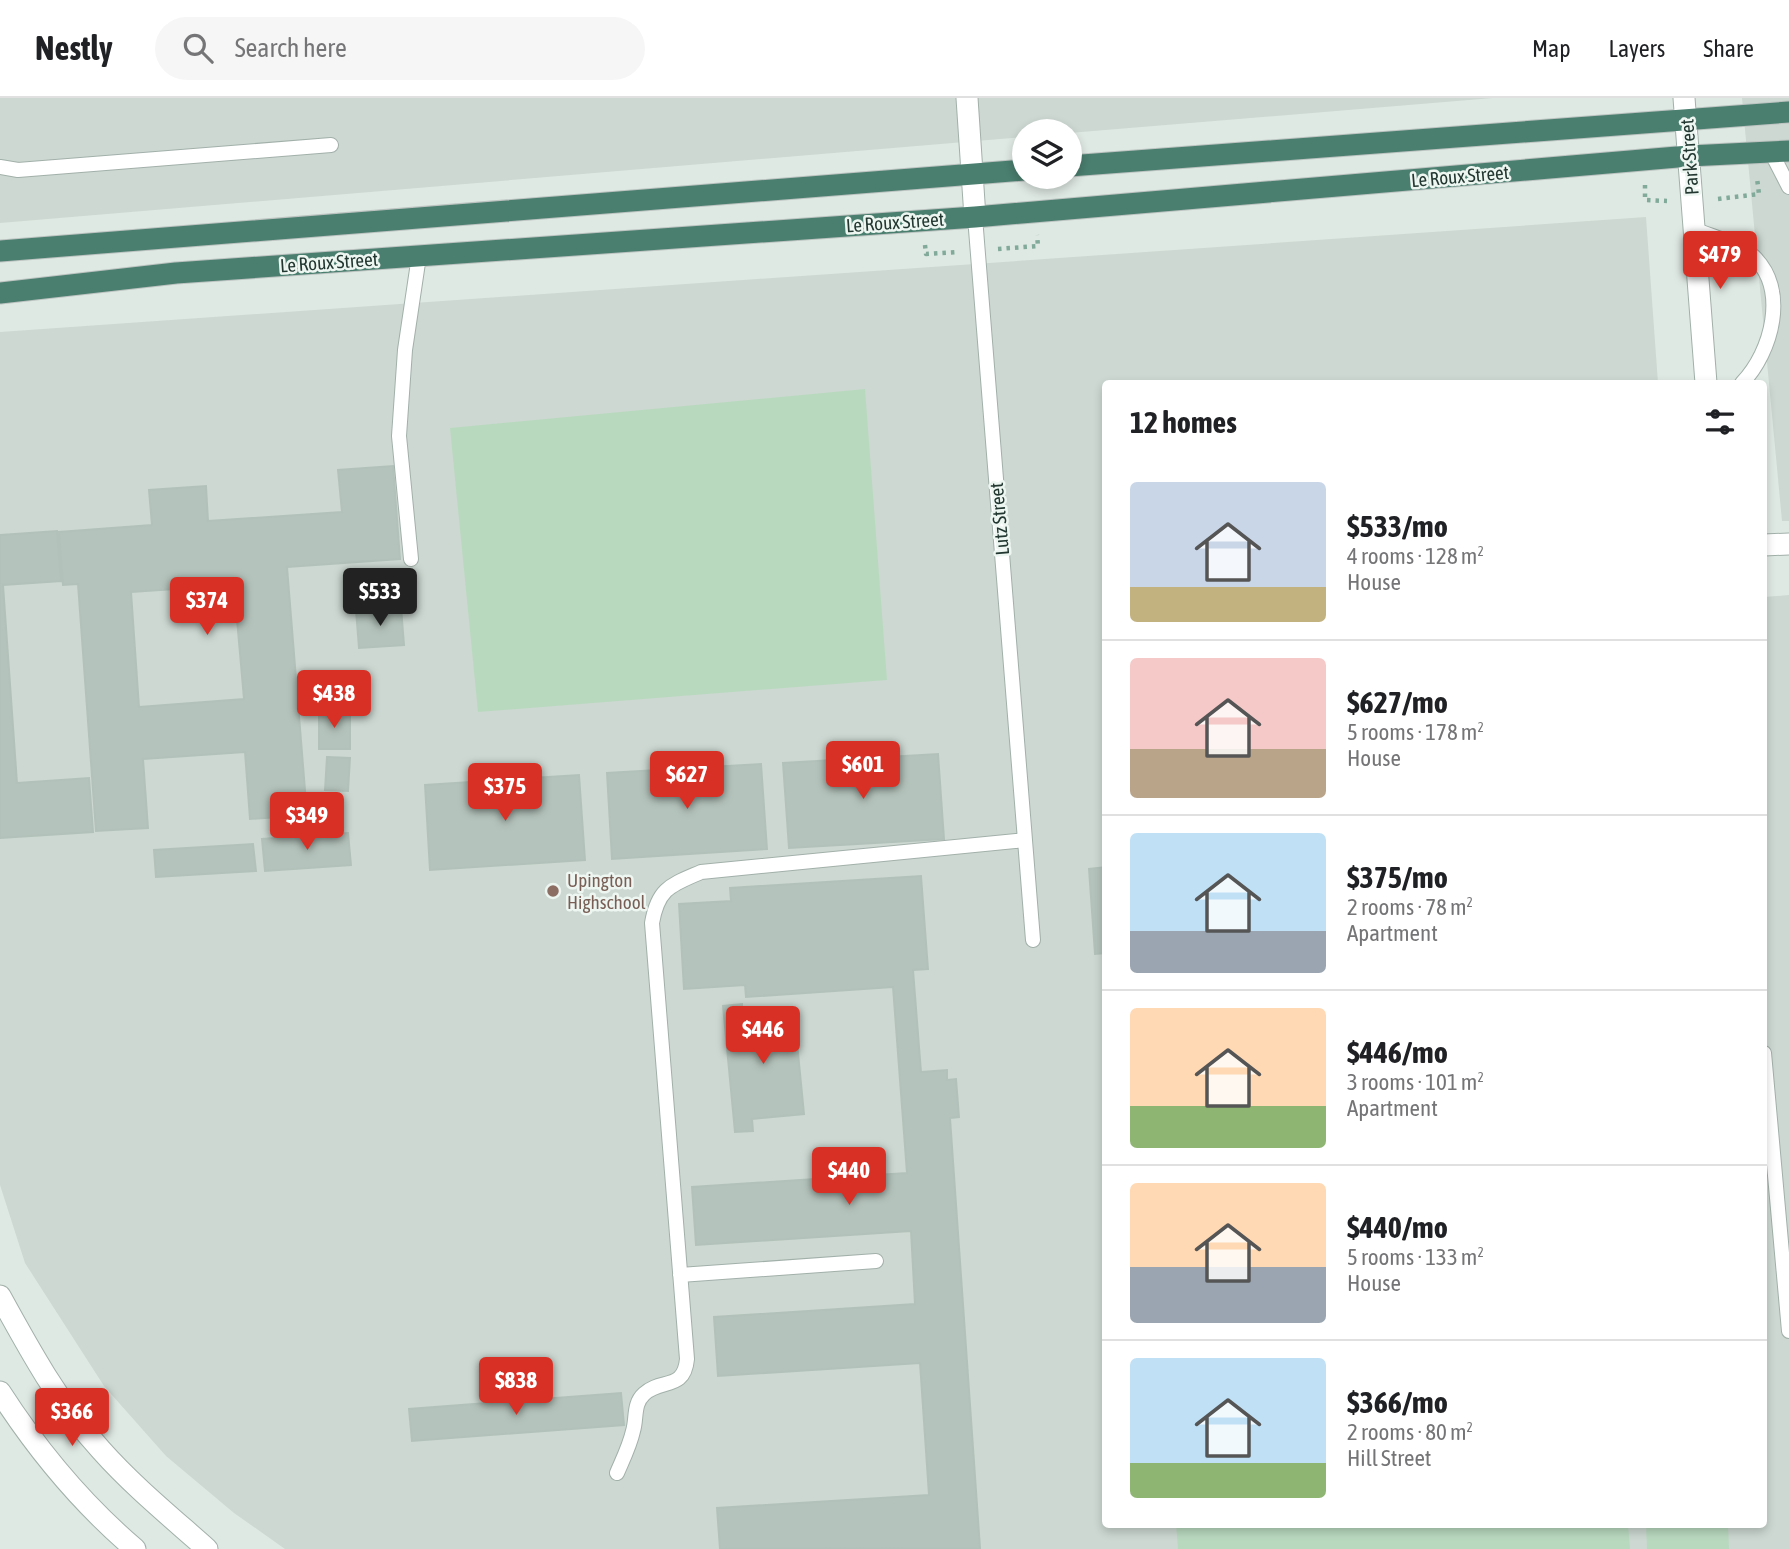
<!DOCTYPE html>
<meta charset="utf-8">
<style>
:root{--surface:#fff;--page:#f6f6f6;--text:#202124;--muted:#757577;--line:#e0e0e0;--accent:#d93025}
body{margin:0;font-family:"Asap Condensed",sans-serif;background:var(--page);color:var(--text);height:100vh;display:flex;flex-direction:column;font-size:26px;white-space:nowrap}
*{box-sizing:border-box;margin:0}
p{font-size:23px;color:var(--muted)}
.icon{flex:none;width:38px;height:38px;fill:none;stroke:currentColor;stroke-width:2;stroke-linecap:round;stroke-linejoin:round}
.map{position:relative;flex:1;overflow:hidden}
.details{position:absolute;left:1102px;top:282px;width:665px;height:1148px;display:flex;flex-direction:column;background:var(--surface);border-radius:7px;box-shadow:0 4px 10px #0003}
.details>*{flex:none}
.controls{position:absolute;left:1012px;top:21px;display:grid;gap:14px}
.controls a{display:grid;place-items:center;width:70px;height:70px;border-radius:50%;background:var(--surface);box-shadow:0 4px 10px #0003;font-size:35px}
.price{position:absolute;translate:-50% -60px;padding:0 16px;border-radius:7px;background:var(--accent);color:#fff;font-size:23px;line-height:46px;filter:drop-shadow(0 2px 4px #0008)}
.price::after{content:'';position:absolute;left:50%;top:42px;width:21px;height:16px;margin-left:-10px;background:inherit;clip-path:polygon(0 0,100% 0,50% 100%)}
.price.current{background:#222;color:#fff}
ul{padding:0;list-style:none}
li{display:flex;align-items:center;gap:21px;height:175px;padding:0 28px}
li+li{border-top:2px solid var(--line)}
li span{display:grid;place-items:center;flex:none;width:196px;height:140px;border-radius:7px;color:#555}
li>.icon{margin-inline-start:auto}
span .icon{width:84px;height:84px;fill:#fffc;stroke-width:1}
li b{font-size:30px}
h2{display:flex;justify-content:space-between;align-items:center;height:84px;padding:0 28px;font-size:30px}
header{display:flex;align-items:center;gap:42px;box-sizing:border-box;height:98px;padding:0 35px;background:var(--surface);border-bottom:2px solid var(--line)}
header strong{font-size:33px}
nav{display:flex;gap:38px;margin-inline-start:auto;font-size:24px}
.search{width:490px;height:63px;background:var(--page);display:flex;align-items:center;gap:18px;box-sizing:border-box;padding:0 24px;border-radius:38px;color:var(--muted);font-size:26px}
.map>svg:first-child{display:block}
.built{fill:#cdd8d2}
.green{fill:#b9d9bf}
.building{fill:#b4c3bc;stroke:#b2c2ba;stroke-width:2;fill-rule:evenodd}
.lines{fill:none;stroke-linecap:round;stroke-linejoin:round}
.service-casing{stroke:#a2b0aa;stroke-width:16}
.minor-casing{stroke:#a2b0aa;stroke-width:23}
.tertiary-casing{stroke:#a2b0aa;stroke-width:23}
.trunk-casing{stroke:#bcc3c1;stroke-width:23}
.path{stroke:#81aa9a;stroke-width:4.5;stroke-dasharray:3.5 5;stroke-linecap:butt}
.service{stroke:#fff;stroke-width:14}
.minor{stroke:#fff;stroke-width:21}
.tertiary{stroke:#fff;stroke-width:21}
.trunk{stroke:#4a7e6e;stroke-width:21}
.education-dot{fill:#8d6e63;stroke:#eef6f2;stroke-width:2.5}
.labels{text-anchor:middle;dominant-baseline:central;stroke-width:5;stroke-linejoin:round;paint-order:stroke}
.street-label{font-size:19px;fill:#213730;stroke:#eef6f2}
.education-label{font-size:19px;fill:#785e54;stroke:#eef6f2;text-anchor:start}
</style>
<header>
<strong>Nestly</strong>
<div class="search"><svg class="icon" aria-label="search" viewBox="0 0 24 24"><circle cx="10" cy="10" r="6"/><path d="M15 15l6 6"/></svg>Search here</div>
<nav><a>Map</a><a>Layers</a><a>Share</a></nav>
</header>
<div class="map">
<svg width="1789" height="1451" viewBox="0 0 1789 1451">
<rect width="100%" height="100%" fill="#dfe9e3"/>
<!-- built -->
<path class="built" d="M0,0H1493L1069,35L1024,33V39L0,125Z
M1742,0H1789V423H1782Z
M1646,119L1658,285H1106V1426H1764V499L1789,497V1451H285L234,1415L166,1358L104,1288L25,1165L0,1087V234Z"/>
<!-- green -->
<path class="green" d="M865,291L887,582L478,614L450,330Z
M1176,1426H1628L1630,1451H1178Z
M1646,1426H1728L1729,1451H1647Z"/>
<!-- building -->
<path class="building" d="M393,368L400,461L287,469L307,717L250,721L245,654L143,661L148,730L96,733L78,486L63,487L59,434L152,427L149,392L206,388L208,423L342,414L338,372ZM234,487L244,601L139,609L131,494Z
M57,433L61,483L3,487L17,685L89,680L93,734L0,740V437Z
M401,509L404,547L359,550L356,512Z
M319,612H350V651H319Z
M938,656L944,741L789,750L783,665Z
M327,659L350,660L348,693L325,692Z
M761,666L767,751L612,761L607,675Z
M579,677L585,762L430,772L425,687Z
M348,735L351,767L265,773L262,741Z
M253,746L256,773L156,779L154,752Z
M1106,769V855L1095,856L1089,771Z
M921,778L928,871L913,872L921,974L947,972V982L956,981L959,1019L950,1020L980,1450L720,1451L717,1410L929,1397L920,1265L718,1278L714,1219L915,1206L911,1133L696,1147L692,1089L907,1075L893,889L746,899L745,887L684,891L679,806L731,803L730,790Z
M742,906V919L794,914L804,1016L752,1021L753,1033L735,1034L723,908Z
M621,1295L624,1327L412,1343L409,1311Z"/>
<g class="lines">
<!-- service casing -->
<g class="service-casing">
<path id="service" d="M1771,54L1789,89
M0,69L18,72L331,47
M975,119L1033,842
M1694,131C1713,139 1738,145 1753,158C1789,191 1772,254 1742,285
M411,461L399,338L405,252L419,158
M1764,955L1789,1233
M680,1177L876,1163
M617,1375C623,1361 630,1347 633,1333C637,1320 633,1306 644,1296C661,1280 684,1293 687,1261L652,825C658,790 671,787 701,774L1025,742"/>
</g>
<!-- minor casing -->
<g class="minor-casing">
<path id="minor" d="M967,0L975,119
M1684,0L1706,285
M1764,447L1789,446"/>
</g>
<!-- tertiary casing -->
<g class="tertiary-casing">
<path id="tertiary" d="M0,1198C29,1251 59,1306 101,1352C133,1388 171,1419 207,1451
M0,1294C38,1353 81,1405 135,1451"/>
</g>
<!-- trunk casing -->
<g class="trunk-casing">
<path id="trunk" d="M1069,68L1789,14
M0,153L1024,72
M0,195L176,175L975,119L1689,58L1789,53"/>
</g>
<!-- path -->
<path class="path" d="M1645,87V102L1667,103
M1718,101L1759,96L1757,80
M925,147L926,156L958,154
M998,151L1038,148L1037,137"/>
<!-- service -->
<use href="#service" class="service"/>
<!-- minor -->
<use href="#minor" class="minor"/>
<!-- tertiary -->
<use href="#tertiary" class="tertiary"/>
<!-- trunk -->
<use href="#trunk" class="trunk"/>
</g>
<!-- markers -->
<circle class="education-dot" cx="553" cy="793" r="7"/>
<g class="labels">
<!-- street labels -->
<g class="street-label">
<text transform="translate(1689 59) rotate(-94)">Park Street</text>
<text transform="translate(1460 78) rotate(-5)">Le Roux Street</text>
<text transform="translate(895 124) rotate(-4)">Le Roux Street</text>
<text transform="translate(329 164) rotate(-4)">Le Roux Street</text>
<text transform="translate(999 421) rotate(-95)">Lutz Street</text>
</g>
<!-- education labels -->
<g class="education-label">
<text x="567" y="782">Upington<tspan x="567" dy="22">Highschool</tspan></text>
</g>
</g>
</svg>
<div class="controls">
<a><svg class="icon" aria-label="layers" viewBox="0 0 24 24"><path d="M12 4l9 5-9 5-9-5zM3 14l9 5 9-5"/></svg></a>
</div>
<b class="price" style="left:1720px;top:193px">$479</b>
<b class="price current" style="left:380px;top:530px">$533</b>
<b class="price" style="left:207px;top:539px">$374</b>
<b class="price" style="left:334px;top:632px">$438</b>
<b class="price" style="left:863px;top:703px">$601</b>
<b class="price" style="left:687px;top:713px">$627</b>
<b class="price" style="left:505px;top:725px">$375</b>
<b class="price" style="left:307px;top:754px">$349</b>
<b class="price" style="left:763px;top:968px">$446</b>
<b class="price" style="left:849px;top:1109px">$440</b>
<b class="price" style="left:516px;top:1319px">$838</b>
<b class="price" style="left:72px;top:1350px">$366</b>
<section class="details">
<h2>12 homes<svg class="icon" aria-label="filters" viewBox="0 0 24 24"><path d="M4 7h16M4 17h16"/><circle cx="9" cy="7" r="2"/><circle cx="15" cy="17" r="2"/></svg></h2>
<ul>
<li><span style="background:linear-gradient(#c9d6e8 75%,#c2b280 0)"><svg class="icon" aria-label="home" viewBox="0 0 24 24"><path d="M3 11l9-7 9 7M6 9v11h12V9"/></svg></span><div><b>$533/mo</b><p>4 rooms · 128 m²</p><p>House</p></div></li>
<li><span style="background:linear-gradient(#f6c9c9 65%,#b9a48a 0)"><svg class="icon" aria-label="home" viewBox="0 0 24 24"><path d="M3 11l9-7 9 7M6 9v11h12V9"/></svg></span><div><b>$627/mo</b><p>5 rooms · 178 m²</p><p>House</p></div></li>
<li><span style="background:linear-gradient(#bfe0f5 70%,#9aa5b1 0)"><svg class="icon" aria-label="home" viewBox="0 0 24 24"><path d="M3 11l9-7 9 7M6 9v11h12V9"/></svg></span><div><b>$375/mo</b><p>2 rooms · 78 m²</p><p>Apartment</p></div></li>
<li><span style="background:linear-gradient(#ffd9b3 70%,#8fb573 0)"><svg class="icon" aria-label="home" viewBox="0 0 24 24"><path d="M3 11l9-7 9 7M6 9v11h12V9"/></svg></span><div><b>$446/mo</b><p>3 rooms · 101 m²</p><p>Apartment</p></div></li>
<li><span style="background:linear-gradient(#ffd9b3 60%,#9aa5b1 0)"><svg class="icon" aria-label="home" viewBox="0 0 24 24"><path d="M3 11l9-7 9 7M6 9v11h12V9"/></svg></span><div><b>$440/mo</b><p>5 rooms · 133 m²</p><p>House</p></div></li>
<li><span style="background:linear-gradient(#bfe0f5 75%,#8fb573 0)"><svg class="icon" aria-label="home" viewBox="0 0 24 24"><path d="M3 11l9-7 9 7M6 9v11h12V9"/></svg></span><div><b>$366/mo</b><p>2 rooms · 80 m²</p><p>Hill Street</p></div></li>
</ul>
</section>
</div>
